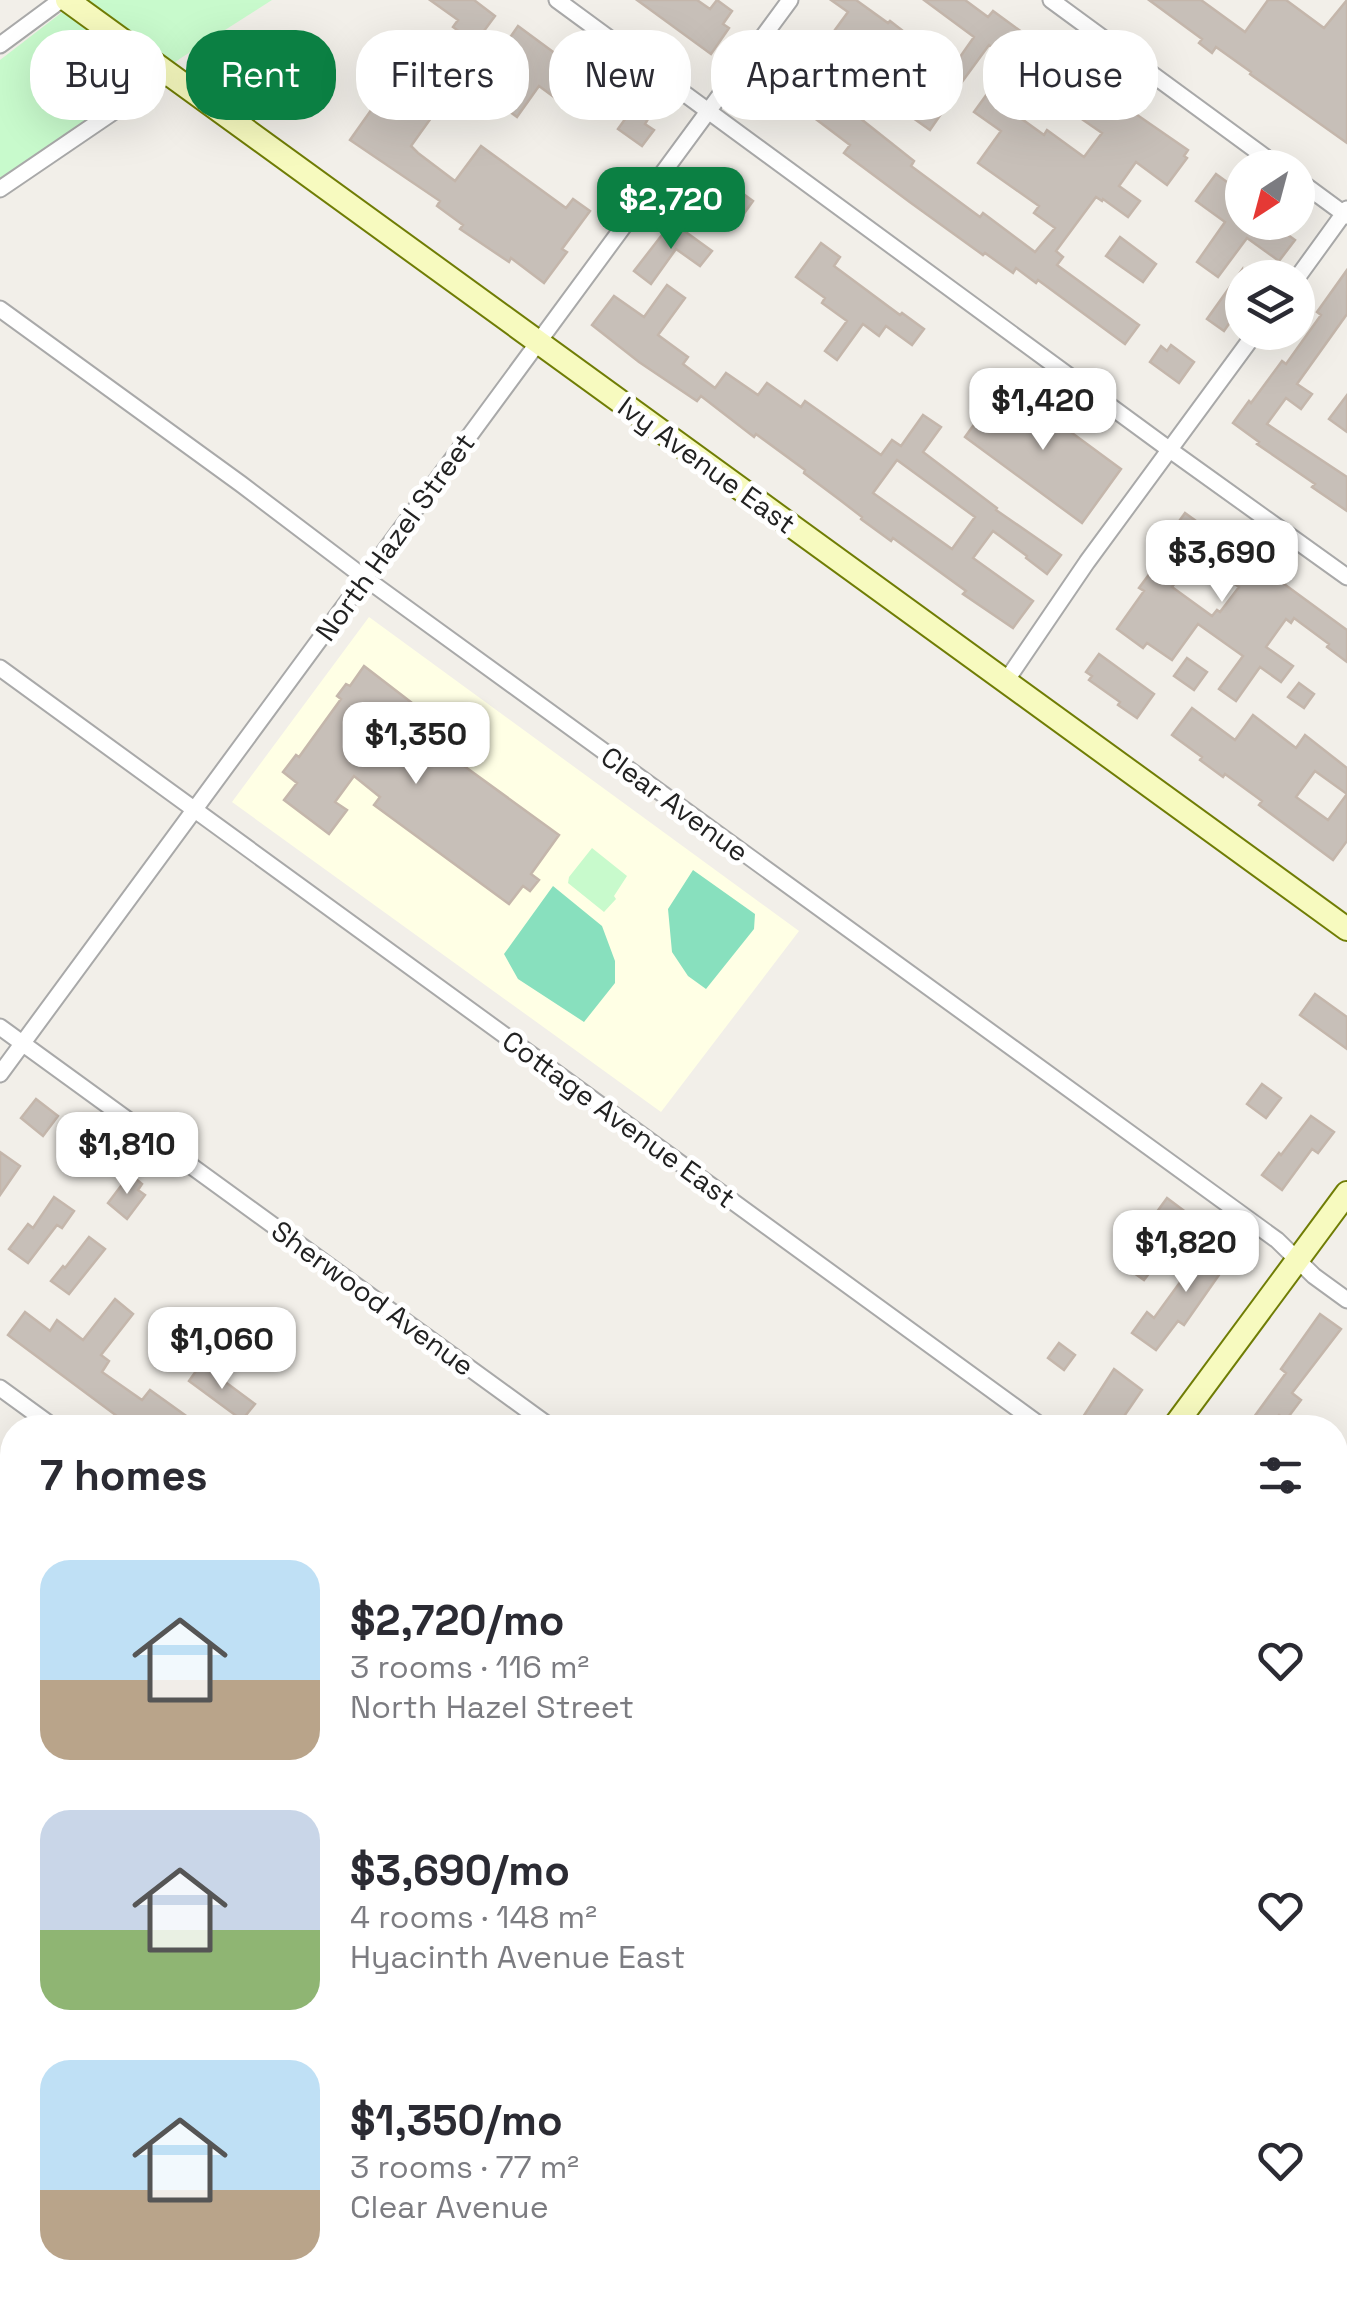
<!DOCTYPE html>
<meta charset="utf-8">
<style>
:root{--surface:#fff;--page:#f7f7f7;--text:#2b2b33;--muted:#7c7c81;--accent:#0b8043}
body{margin:0;font-family:"Space Grotesk",sans-serif;background:var(--page);color:var(--text);height:100vh;display:flex;flex-direction:column;font-size:38px;white-space:nowrap}
*{box-sizing:border-box;margin:0}
p{font-size:32px;color:var(--muted)}
.icon{flex:none;width:55px;height:55px;fill:none;stroke:currentColor;stroke-width:2;stroke-linecap:round;stroke-linejoin:round}
.map{position:relative;flex:1;overflow:hidden}
.panel{position:absolute;left:0px;top:1415px;width:1348px;height:892px;display:flex;flex-direction:column;background:var(--surface);border-radius:40px 40px 0 0;box-shadow:0 10px 40px #0002}
.panel>*{flex:none}
.hud{position:absolute;left:30px;top:30px;width:1288px;height:90px;display:flex;gap:20px}
.needle{width:65px;rotate:216deg}
.buttons{position:absolute;left:1225px;top:150px;display:grid;gap:20px}
.buttons a{display:grid;place-items:center;width:90px;height:90px;border-radius:50%;background:var(--surface);box-shadow:0 10px 40px #0002;font-size:50px}
.price{position:absolute;translate:-50% -85px;padding:0 22px;border-radius:20px;background:#fff;color:#222;font-size:32px;line-height:65px;filter:drop-shadow(0 2px 5px #0008)}
.price::after{content:'';position:absolute;left:50%;top:60px;width:30px;height:22px;margin-left:-15px;background:inherit;clip-path:polygon(0 0,100% 0,50% 100%)}
.price.selected{background:var(--accent);color:#fff}
ul{padding:0;list-style:none}
li{display:flex;align-items:center;gap:30px;height:250px;padding:0 40px}
li span{display:grid;place-items:center;flex:none;width:280px;height:200px;border-radius:30px;color:#555}
li>.icon{margin-inline-start:auto}
span .icon{width:120px;height:120px;fill:#fffc;stroke-width:1}
li b{font-size:42px}
h2{display:flex;justify-content:space-between;align-items:center;height:120px;padding:0 40px;font-size:42px}
.tag{padding:0 35px;border-radius:40px;background:var(--surface);box-shadow:0 10px 40px #0002;font-size:35px;line-height:90px}
.tag.selected{background:var(--accent);color:#fff}
.map>svg:first-child{display:block}
.commercial{fill:#f2dad9}
.education{fill:#ffffe5}
.park{fill:#c8facc}
.pitch{fill:#88e0be}
.parking{fill:#e2e2e2}
.building{fill:#c7bfb8;stroke:#c4b6ab;stroke-width:2.5;fill-rule:evenodd}
.lines{fill:none;stroke-linecap:round;stroke-linejoin:round}
.street-casing{stroke:#a9a9a9;stroke-width:19}
.secondary-casing{stroke:#707d05;stroke-width:26}
.street{stroke:#fff;stroke-width:15}
.secondary{stroke:#f7fabf;stroke-width:22}
.labels{text-anchor:middle;dominant-baseline:central;stroke-width:10;stroke-linejoin:round;paint-order:stroke}
.street-label{font-size:28px;fill:#222;stroke:#fff}
</style>
<div class="map">
<svg width="1347" height="2307" viewBox="0 0 1347 2307">
<rect width="100%" height="100%" fill="#f2efe9"/>
<!-- commercial -->
<path class="commercial" d="M362,2295H498L489,2307H353Z"/>
<!-- education -->
<path class="education" d="M369,617L799,931L661,1112L232,802Z"/>
<!-- park -->
<path class="park" d="M78,0H272L181,58L0,186V60Z
M592,848L627,876L614,896L616,899L604,912L568,883L569,877Z"/>
<!-- pitch -->
<path class="pitch" d="M693,870L755,914L754,929L706,989L688,976L672,952L668,909Z
M553,886L602,926L615,961V983L584,1022L518,979L504,954Z"/>
<!-- parking -->
<path class="parking" d="M381,2295H453L446,2305L448,2307H378L375,2304Z"/>
<!-- building -->
<path class="building" d="M430,0H474L495,16L475,43L453,27L458,20Z
M637,0H697L710,9L717,0L732,11L723,24L729,28L711,54Z
M831,0H856L888,23L890,21L907,34L906,36L930,52L919,68L897,53L856,109L864,115L861,119L914,161L911,166L980,217L983,213L1035,252L1055,228L1034,213L1039,206L978,163L1001,131L974,112L987,94L1044,135L1047,130L1084,157L1102,133L1031,84L1035,78L989,45L959,86L946,77L974,37L924,0H965L988,17L993,11L1026,35L1028,32L1047,46L1046,48L1103,87L1101,90L1188,150L1184,156L1187,158L1167,185L1136,162L1119,186L1140,201L1128,217L1103,199L1102,201L1096,197L1056,251L1063,257L1057,265L1139,325L1125,344L1038,280L1036,283L1016,268L1013,273L985,253L983,255L911,203L844,153L850,145L788,98L804,76L839,101L857,76L821,49L848,12Z
M1149,0H1201L1245,32L1268,0H1286L1324,28L1347,0V143L1250,74L1251,72L1216,47L1212,53L1199,43L1202,39Z
M518,26L579,71L558,100L539,86L517,117L467,80L465,82L453,74L465,57L491,76L515,43L509,39Z
M288,62L329,91L312,115L290,99L287,104L268,90Z
M403,68L431,88L422,101L436,111L411,146L418,153L455,181L481,146L566,208L573,199L590,211L562,249L567,252L544,283L511,258L509,262L460,229L463,225L437,206L440,201L350,140L374,106L390,117L409,91L394,81Z
M925,102L941,114L930,130L913,118Z
M633,108L648,119L645,124L654,130L642,146L618,129Z
M1216,174L1242,193V222H1270L1295,240L1279,261L1247,238L1218,277L1197,262L1225,222L1196,201Z
M734,187L753,201L738,222L719,208Z
M672,222L712,251L700,266L676,249L651,284L634,271Z
M1120,237L1156,264L1143,282L1106,256Z
M821,243L840,257L834,266L900,315L902,313L924,329L912,345L886,326L879,336L863,324L837,360L825,351L847,321L822,303L825,298L796,277Z
M1242,270V305L1224,331L1207,319Z
M1347,270V314L1297,384L1312,394L1301,409L1286,398L1267,424L1347,477V511L1312,487L1315,484L1257,444L1259,442L1233,423L1249,401L1251,403L1282,361L1286,364L1321,315L1317,312Z
M667,285L685,298L658,335L688,357L683,364L715,388L726,373L758,395L767,383L801,407L805,401L881,455L892,440L901,446L923,415L941,427L923,452L997,508L996,510L1061,555L1047,574L1026,558L1027,556L993,531L973,558L1033,601L1013,628L963,594L966,591L893,538L891,541L861,519L862,517L840,500L804,473L805,470L756,434L754,437L701,396L697,401L639,362L592,325L614,296L644,317ZM897,460L975,517L952,549L873,493Z
M1171,345L1194,362L1179,383L1150,362L1161,346L1167,351Z
M1004,383L1121,469L1082,523L965,437Z
M1347,395V432L1329,419Z
M1185,513L1256,564L1259,559L1271,568L1268,572L1280,581L1347,630V662L1327,647L1329,644L1294,618L1291,623L1286,619L1266,647L1293,666L1281,682L1260,667L1236,701L1219,689L1243,656L1198,624L1172,660L1147,643L1143,648L1117,629L1144,591L1139,588L1165,553L1159,549ZM1195,556L1239,587L1220,612L1217,610L1212,616L1172,587Z
M1099,654L1154,694L1137,718L1118,705L1120,702L1089,680L1092,676L1086,672Z
M1187,658L1207,672L1194,690L1174,676Z
M364,666L442,726L431,742L559,835L531,874L539,880L530,891L523,886L509,904L374,805L380,797L354,776L335,802L347,810L329,834L284,800L297,783L283,772L296,755L299,757L341,699L337,696L346,684L350,686Z
M1299,683L1314,694L1304,708L1288,697Z
M1192,708L1235,740L1253,715L1296,748L1305,735L1347,768V841L1333,860L1259,805L1262,801L1225,774L1223,777L1200,760L1202,757L1172,735ZM1315,771L1347,794L1328,820L1296,797Z
M1315,994L1347,1017V1049L1300,1015Z
M1262,1084L1281,1098L1266,1118L1247,1104Z
M36,1099L58,1116L43,1136L21,1118Z
M1311,1116L1334,1132L1318,1153L1312,1149L1282,1190L1262,1175L1279,1153L1281,1155Z
M0,1152L20,1166L0,1195Z
M130,1174L142,1184L138,1190L145,1195L127,1219L108,1203Z
M54,1197L74,1211L62,1228L57,1225L28,1263L9,1249L28,1224L33,1228Z
M1167,1198L1187,1213L1152,1260L1157,1263L1144,1280L1127,1268L1156,1230L1148,1224Z
M89,1237L105,1249L69,1294L51,1281L63,1266L65,1268Z
M1213,1237L1235,1252L1184,1325L1178,1321L1156,1350L1132,1333L1147,1312L1154,1318Z
M115,1299L133,1314L101,1355L109,1361L102,1372L142,1400L150,1390L203,1428H133L8,1335L25,1312L50,1331L57,1320L83,1340Z
M1320,1314L1341,1329L1292,1393L1301,1400L1286,1420L1279,1415L1269,1428H1246L1286,1373L1281,1369Z
M1059,1343L1075,1355L1064,1370L1048,1358Z
M201,1364L255,1404L242,1420L189,1381Z
M1114,1369L1142,1390L1116,1428H1098L1083,1417Z"/>
<g class="lines">
<!-- street casing -->
<g class="street-casing">
<path id="street" d="M557,0L1170,450L1347,577
M1051,0L1280,168
M0,45L61,0
M1298,180L1347,216
M0,189L169,74
M1297,278L1347,209
M0,309L241,484L365,578L1277,1240L1314,1276L1347,1300
M0,668L1044,1428
M1006,681L1087,562L1256,332
M0,1027L552,1428
M0,1074L790,0
M0,1388L55,1428
M1335,1640L1347,1649
M0,1745L12,1754
M1335,1996L1347,2005
M0,2104L12,2113
M1335,2187L1347,2170
M266,2295L283,2307
M756,2295L772,2307"/>
</g>
<!-- secondary casing -->
<g class="secondary-casing">
<path id="secondary" d="M67,0L1347,929
M1173,1428L1347,1193
M1252,2295L1268,2307
M526,2307L535,2295"/>
</g>
<!-- street -->
<use href="#street" class="street"/>
<!-- secondary -->
<use href="#secondary" class="secondary"/>
</g>
<g class="labels">
<!-- street labels -->
<g class="street-label">
<text transform="translate(707 465) rotate(36)">Ivy Avenue East</text>
<text transform="translate(395 537) rotate(-54)">North Hazel Street</text>
<text transform="translate(675 804) rotate(36)">Clear Avenue</text>
<text transform="translate(619 1119) rotate(36)">Cottage Avenue East</text>
<text transform="translate(373 1298) rotate(36)">Sherwood Avenue</text>
</g>
</g>
</svg>
<div class="buttons">
<a><svg class="needle" viewBox="-14 -14 28 28"><path d="M0-13l5 13h-10z" fill="#e53935"/><path d="M0 13l5-13h-10z" fill="#7c7c81"/></svg></a>
<a><svg class="icon" aria-label="layers" viewBox="0 0 24 24"><path d="M12 4l9 5-9 5-9-5zM3 14l9 5 9-5"/></svg></a>
</div>
<b class="price selected" style="left:671px;top:252px">$2,720</b>
<b class="price" style="left:1043px;top:453px">$1,420</b>
<b class="price" style="left:1222px;top:605px">$3,690</b>
<b class="price" style="left:416px;top:787px">$1,350</b>
<b class="price" style="left:127px;top:1197px">$1,810</b>
<b class="price" style="left:1186px;top:1295px">$1,820</b>
<b class="price" style="left:222px;top:1392px">$1,060</b>
<div class="hud">
<a class="tag">Buy</a>
<a class="tag selected">Rent</a>
<a class="tag">Filters</a>
<a class="tag">New</a>
<a class="tag">Apartment</a>
<a class="tag">House</a>
</div>
<section class="panel">
<h2>7 homes<svg class="icon" aria-label="filters" viewBox="0 0 24 24"><path d="M4 7h16M4 17h16"/><circle cx="9" cy="7" r="2"/><circle cx="15" cy="17" r="2"/></svg></h2>
<ul>
<li><span style="background:linear-gradient(#bfe0f5 60%,#b9a48a 0)"><svg class="icon" aria-label="home" viewBox="0 0 24 24"><path d="M3 11l9-7 9 7M6 9v11h12V9"/></svg></span><div><b>$2,720/mo</b><p>3 rooms · 116 m²</p><p>North Hazel Street</p></div><svg class="icon" aria-label="heart" viewBox="0 0 24 24"><path d="M12 20l-8-8c-3-5 5-10 8-4 3-6 11-1 8 4z"/></svg></li>
<li><span style="background:linear-gradient(#c9d6e8 60%,#8fb573 0)"><svg class="icon" aria-label="home" viewBox="0 0 24 24"><path d="M3 11l9-7 9 7M6 9v11h12V9"/></svg></span><div><b>$3,690/mo</b><p>4 rooms · 148 m²</p><p>Hyacinth Avenue East</p></div><svg class="icon" aria-label="heart" viewBox="0 0 24 24"><path d="M12 20l-8-8c-3-5 5-10 8-4 3-6 11-1 8 4z"/></svg></li>
<li><span style="background:linear-gradient(#bfe0f5 65%,#b9a48a 0)"><svg class="icon" aria-label="home" viewBox="0 0 24 24"><path d="M3 11l9-7 9 7M6 9v11h12V9"/></svg></span><div><b>$1,350/mo</b><p>3 rooms · 77 m²</p><p>Clear Avenue</p></div><svg class="icon" aria-label="heart" viewBox="0 0 24 24"><path d="M12 20l-8-8c-3-5 5-10 8-4 3-6 11-1 8 4z"/></svg></li>
</ul>
</section>
</div>
